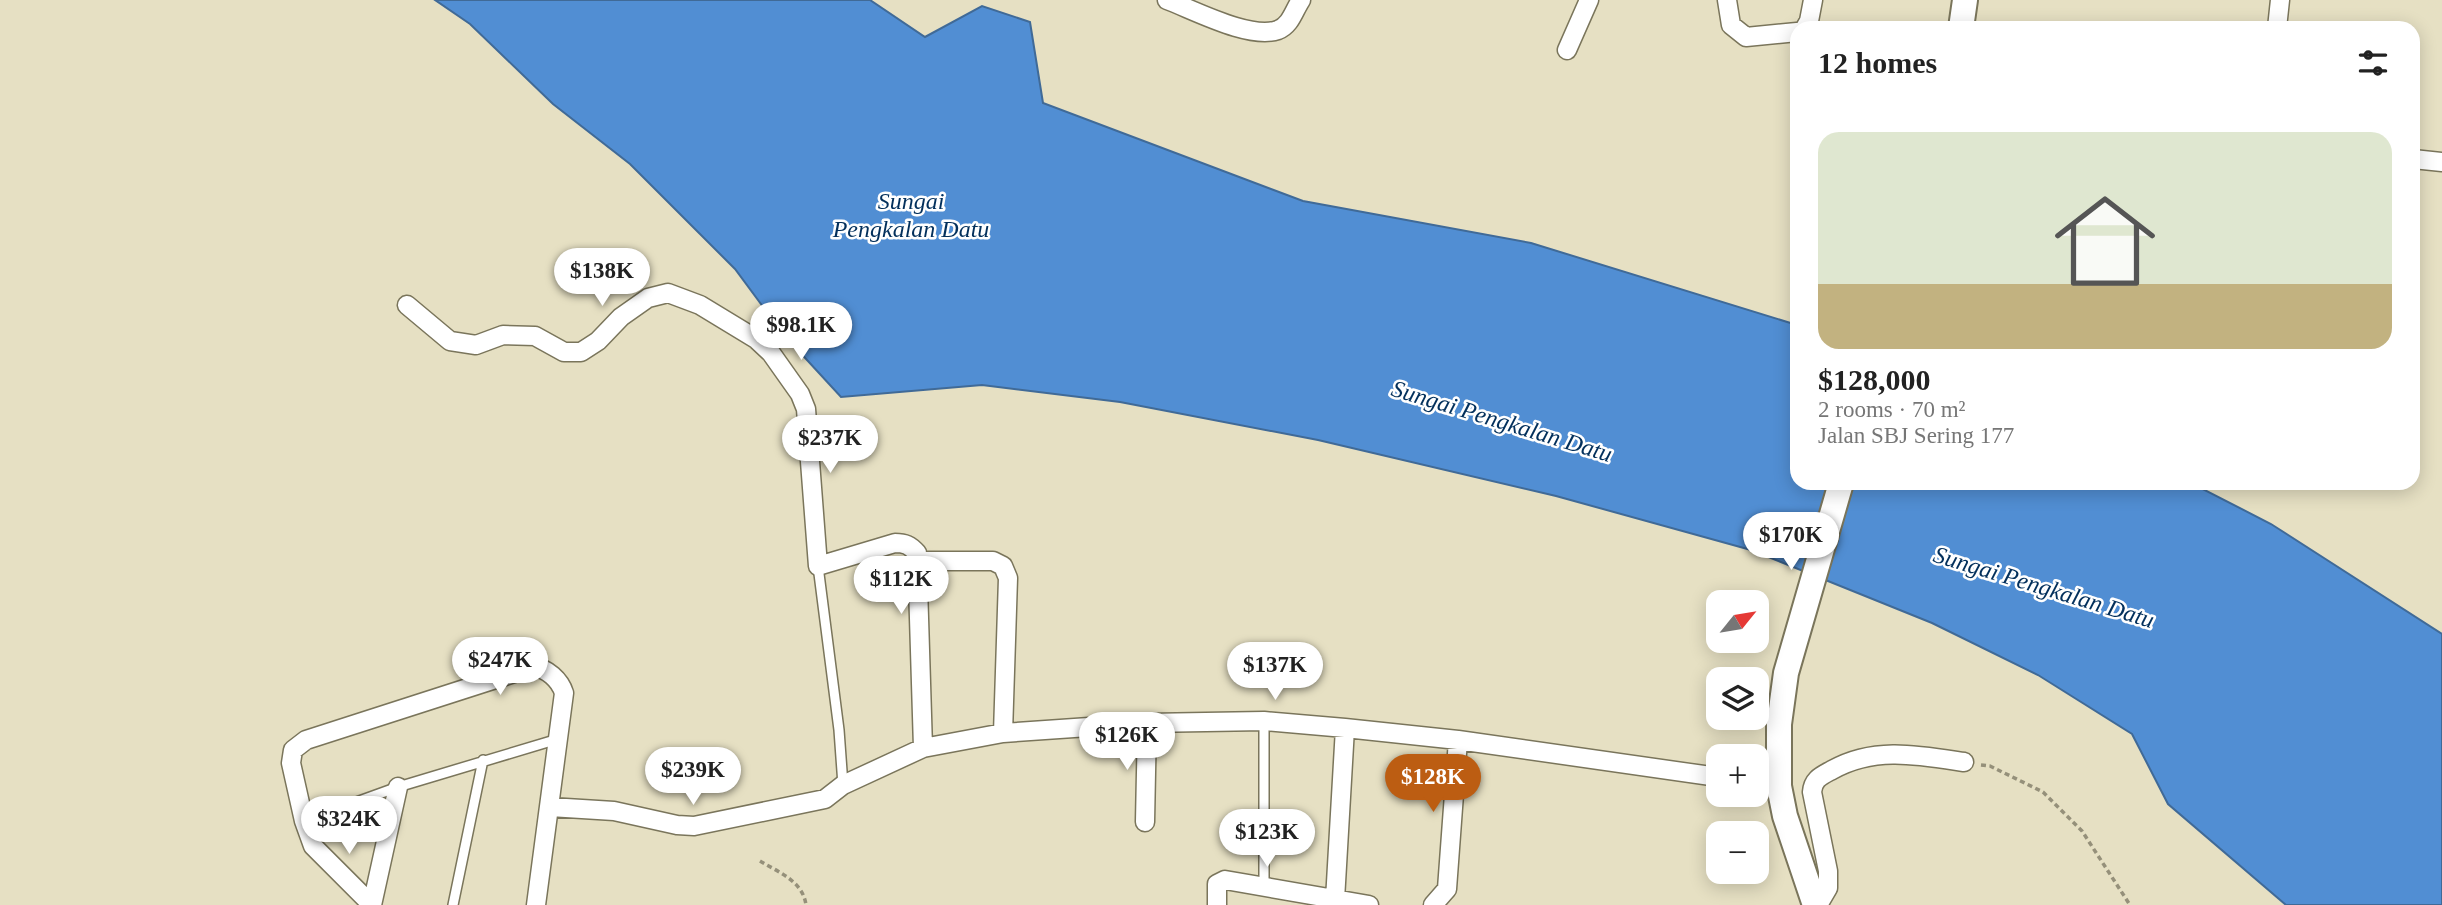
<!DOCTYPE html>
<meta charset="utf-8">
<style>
:root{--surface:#fff;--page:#f6f6f6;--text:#222;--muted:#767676;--accent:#bc5d12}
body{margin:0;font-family:Georgia,serif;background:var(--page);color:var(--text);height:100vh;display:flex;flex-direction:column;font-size:26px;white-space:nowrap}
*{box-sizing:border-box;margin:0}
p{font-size:23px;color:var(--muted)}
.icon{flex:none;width:38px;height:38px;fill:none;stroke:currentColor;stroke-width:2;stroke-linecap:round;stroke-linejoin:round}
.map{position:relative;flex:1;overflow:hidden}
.panel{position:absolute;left:1790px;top:21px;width:630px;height:469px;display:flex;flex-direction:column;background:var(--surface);border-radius:21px;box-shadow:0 4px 18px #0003}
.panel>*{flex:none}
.needle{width:46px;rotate:60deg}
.controls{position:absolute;left:1706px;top:590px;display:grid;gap:14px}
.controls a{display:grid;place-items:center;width:63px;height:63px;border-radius:14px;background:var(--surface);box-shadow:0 4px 18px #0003;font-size:35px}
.price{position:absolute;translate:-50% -60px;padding:0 16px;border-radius:24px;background:#fff;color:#222;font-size:23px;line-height:46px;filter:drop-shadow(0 2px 4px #0008)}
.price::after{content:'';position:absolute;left:50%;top:42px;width:21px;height:16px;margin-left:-10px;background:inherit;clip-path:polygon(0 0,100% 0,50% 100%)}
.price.on{background:var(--accent);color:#fff}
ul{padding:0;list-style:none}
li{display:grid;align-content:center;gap:14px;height:371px;padding:0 28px}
li span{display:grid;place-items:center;height:217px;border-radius:21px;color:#555}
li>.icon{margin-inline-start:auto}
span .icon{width:126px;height:126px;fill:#fffc;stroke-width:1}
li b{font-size:30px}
h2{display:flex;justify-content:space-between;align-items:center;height:84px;padding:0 28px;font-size:30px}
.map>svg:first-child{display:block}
.water{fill:#518ed3;stroke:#406a97;stroke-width:2}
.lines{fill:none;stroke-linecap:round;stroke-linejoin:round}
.lane-casing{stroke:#7a755b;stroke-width:12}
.street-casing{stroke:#7a755b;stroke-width:21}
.secondary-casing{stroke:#7a755b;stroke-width:28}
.path{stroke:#95907a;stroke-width:3.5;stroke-dasharray:5 3.5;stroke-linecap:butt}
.lane{stroke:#fff;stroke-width:9}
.street{stroke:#fff;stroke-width:18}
.secondary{stroke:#fff;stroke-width:24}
.labels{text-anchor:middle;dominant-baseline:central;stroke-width:5;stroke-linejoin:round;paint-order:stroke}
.water-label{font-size:24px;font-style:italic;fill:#03305c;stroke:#fff}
</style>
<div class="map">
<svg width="2442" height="905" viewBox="0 0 2442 905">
<rect width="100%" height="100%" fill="#e6e0c3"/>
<!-- water -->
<path class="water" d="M435,0H870L925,37L982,6L1030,22L1043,103L1303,201L1531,243L1797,325V483H2191L2271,524L2442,634V905H2286L2168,804L2132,734L2038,675L1932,623L1751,550L1556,496L1318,440L1120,402L982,385L841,397L784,335L735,269L630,164L553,104L470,24Z"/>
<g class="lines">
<!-- lane casing -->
<g class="lane-casing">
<path id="lane" d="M818,566L839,730L843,785
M304,821L398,787L558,739
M1264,888V721
M453,905L483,760"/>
</g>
<!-- street casing -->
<g class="street-casing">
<path id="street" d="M1167,0C1194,10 1250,40 1278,30C1291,25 1294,10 1301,0
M1727,0L1731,25L1746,37L1797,32
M1805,28L1809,21L1813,0
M2277,28L2280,0
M1567,50L1589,0
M2413,159L2442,162
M407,305L450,341L476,345L503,335L535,336L564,352H581L598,341L621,317L648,298L668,293L700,305L756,339L771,353L800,394L806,409L818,566L895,543C905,543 910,545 917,553L923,748
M919,561H993L1003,566L1008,578L1003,733
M1757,782L1779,786
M550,807L614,811L677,825L694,826L825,799L843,785L923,748L1003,733L1147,723L1264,721L1345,728L1458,740L1718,777
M1145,822L1147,723
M1335,900L1345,728
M372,905L313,846L304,821L291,763L293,750L306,740L533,667C547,668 560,680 564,693L536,905
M372,905L398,787
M1217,905V884L1225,880L1369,905
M1433,905L1447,889L1458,740
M1818,905L1828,888V871L1812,792C1813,779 1821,776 1832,770C1874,746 1919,755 1964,762"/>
</g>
<!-- secondary casing -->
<g class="secondary-casing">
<path id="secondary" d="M1961,28L1965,0
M1815,905L1785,816L1779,786V724L1786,673L1841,483"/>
</g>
<!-- path -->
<path class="path" d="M1981,765L1990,766L2043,792L2082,831L2130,905
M760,861C778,872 803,881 806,905"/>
<!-- lane -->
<use href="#lane" class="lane"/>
<!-- street -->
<use href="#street" class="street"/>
<!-- secondary -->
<use href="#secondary" class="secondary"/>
</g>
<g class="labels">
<!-- water labels -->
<g class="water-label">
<text x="911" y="201">Sungai<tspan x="911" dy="28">Pengkalan Datu</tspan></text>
<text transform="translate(1502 421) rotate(17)">Sungai Pengkalan Datu</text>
<text transform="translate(2044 587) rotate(17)">Sungai Pengkalan Datu</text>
</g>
</g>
</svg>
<div class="controls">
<a><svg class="needle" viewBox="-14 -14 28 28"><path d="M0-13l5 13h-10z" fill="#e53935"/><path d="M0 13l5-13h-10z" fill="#767676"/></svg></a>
<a><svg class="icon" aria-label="layers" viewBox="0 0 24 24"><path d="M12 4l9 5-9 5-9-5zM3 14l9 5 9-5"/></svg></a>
<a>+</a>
<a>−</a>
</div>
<b class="price" style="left:602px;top:308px">$138K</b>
<b class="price" style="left:801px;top:362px">$98.1K</b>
<b class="price" style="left:830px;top:475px">$237K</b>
<b class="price" style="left:1791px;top:572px">$170K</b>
<b class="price" style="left:901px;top:616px">$112K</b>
<b class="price" style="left:500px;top:697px">$247K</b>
<b class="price" style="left:1275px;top:702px">$137K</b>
<b class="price" style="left:1127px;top:772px">$126K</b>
<b class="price" style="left:693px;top:807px">$239K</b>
<b class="price on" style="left:1433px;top:814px">$128K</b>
<b class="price" style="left:349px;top:856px">$324K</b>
<b class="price" style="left:1267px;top:869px">$123K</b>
<section class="panel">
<h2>12 homes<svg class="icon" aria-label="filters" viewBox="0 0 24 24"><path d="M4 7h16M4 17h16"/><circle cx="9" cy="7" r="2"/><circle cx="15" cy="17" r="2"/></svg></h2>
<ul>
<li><span style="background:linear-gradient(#dfe7d0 70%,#c2b280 0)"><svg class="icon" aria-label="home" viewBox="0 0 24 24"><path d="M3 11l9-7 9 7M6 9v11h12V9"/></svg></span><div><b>$128,000</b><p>2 rooms · 70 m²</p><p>Jalan SBJ Sering 177</p></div></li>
</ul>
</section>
</div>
